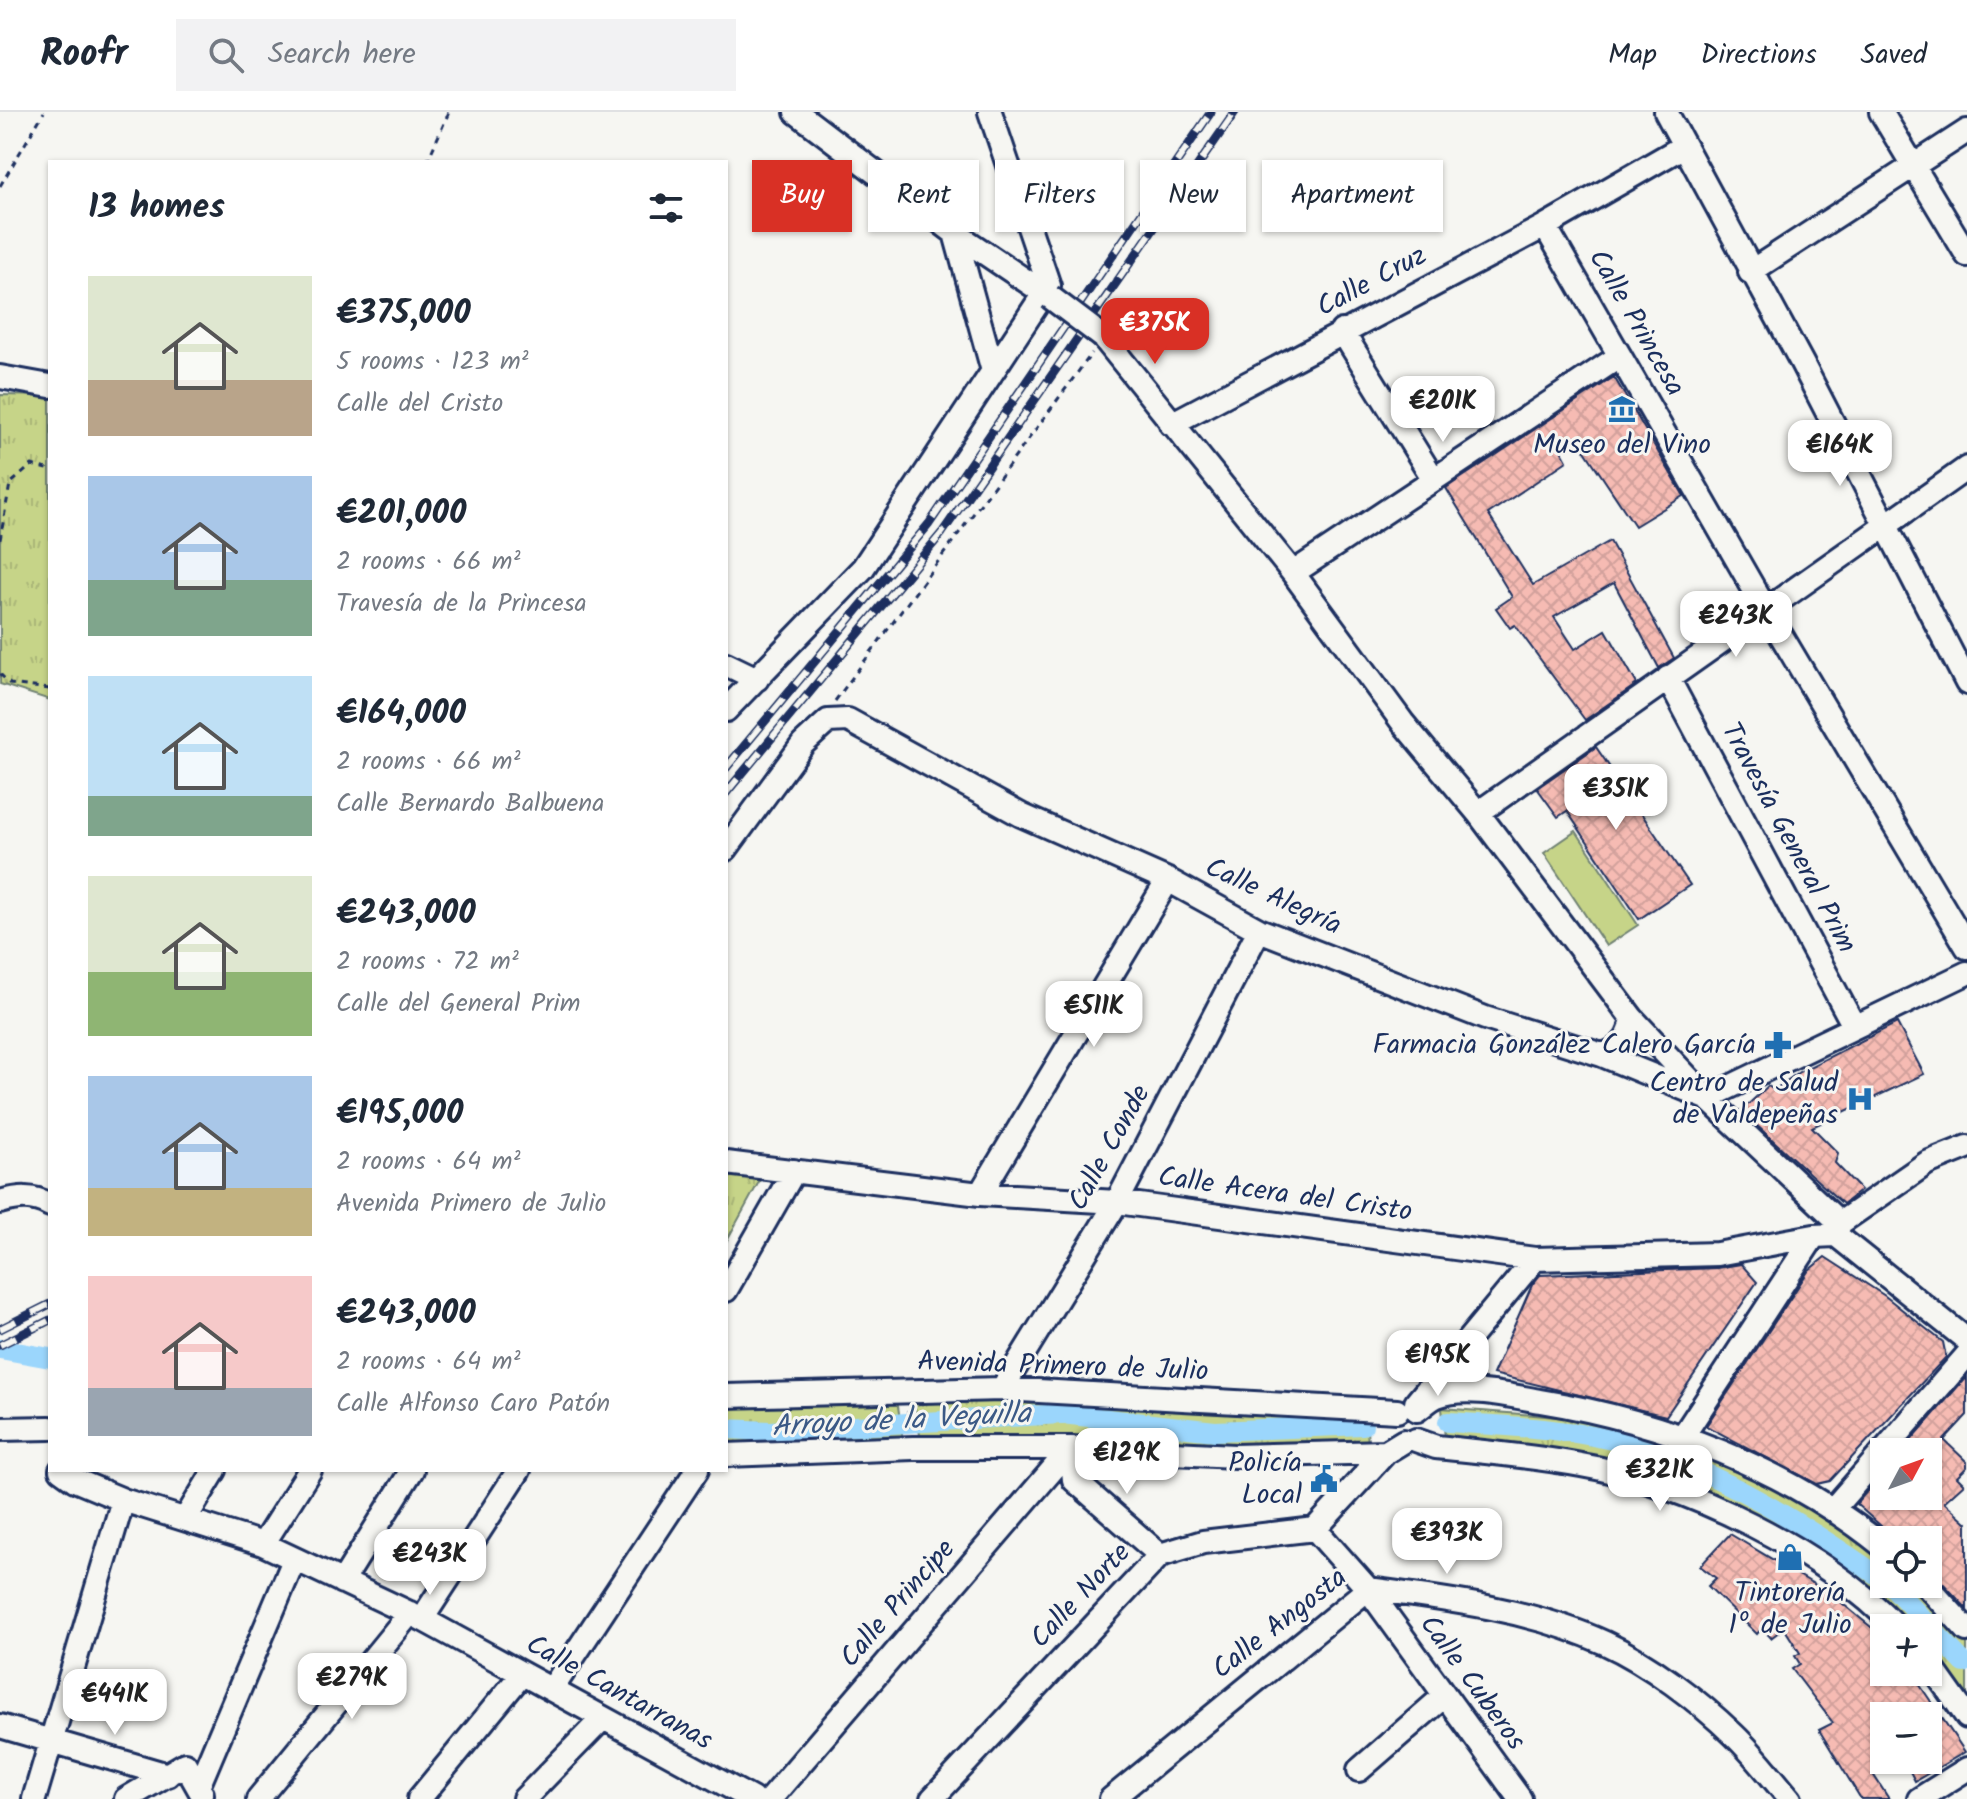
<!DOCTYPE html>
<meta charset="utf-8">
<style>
:root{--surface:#fff;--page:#f2f2f3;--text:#1f2937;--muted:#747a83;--line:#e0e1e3;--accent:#d93025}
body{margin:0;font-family:Kalam,sans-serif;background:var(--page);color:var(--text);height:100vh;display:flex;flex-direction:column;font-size:30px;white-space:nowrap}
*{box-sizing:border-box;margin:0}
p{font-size:26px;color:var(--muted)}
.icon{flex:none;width:44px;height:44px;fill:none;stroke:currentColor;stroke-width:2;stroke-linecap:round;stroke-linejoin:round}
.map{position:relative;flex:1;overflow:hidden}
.panel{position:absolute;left:48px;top:48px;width:680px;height:1312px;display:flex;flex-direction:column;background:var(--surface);border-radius:0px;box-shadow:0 2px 6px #0004}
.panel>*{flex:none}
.guide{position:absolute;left:752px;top:48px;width:760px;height:72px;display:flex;gap:16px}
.needle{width:52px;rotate:49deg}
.fabs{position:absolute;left:1870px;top:1326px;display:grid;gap:16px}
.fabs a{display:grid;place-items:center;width:72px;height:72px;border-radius:0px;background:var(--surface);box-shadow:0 2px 6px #0004;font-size:40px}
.price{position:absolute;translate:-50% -68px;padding:0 18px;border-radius:16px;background:#fff;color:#222;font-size:26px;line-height:52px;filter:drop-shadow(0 2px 4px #0008)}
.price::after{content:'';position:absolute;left:50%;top:48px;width:24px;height:18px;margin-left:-12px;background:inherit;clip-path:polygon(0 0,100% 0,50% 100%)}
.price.on{background:var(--accent);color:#fff}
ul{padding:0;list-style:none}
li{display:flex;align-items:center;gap:24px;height:200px;padding:0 40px}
li span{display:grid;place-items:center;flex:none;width:224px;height:160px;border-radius:0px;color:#555}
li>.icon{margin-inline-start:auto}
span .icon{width:96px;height:96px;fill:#fffc;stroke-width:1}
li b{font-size:34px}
h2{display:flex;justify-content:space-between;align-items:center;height:96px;padding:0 40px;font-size:34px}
.chip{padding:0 28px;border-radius:0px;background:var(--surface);box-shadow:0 2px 6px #0004;font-size:28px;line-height:72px}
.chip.on{background:var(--accent);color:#fff}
header{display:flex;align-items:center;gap:48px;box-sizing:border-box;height:112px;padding:0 40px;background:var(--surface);border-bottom:2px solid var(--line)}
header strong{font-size:38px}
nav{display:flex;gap:44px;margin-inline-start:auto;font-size:28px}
.search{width:560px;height:72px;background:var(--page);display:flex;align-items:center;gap:20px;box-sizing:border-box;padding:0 28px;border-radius:0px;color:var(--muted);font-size:30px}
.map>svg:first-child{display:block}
.grass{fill:#c6d488;stroke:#708273;stroke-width:2}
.park{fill:url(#park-tufts);stroke:#708273;stroke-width:2}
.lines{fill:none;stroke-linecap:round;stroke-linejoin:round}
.stream{stroke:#6893bd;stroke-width:6}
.canal{stroke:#9bd6fc;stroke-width:20}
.building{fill:url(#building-cross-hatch);stroke:#1b2f5e;stroke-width:2}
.street-casing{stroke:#1b2f5e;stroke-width:28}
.path{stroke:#1b2f5e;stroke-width:3;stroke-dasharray:6 6;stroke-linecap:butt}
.street{stroke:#f6f6f2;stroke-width:22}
.rail-casing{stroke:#1b2f5e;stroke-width:9}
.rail{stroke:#f6f6f2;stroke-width:6;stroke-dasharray:18;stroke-linecap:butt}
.street-bridge-casing{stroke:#1b2f5e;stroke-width:28;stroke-linecap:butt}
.street-bridge{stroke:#f6f6f2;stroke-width:22}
.labels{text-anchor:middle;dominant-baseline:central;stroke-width:6;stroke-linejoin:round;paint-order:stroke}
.street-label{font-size:28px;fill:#1b2f5e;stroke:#f6f6f2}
.poi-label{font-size:28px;fill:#1b2f5e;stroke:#f6f6f2;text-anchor:end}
.water-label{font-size:30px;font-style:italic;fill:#3b5986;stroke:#f6f6f2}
</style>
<header>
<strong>Roofr</strong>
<div class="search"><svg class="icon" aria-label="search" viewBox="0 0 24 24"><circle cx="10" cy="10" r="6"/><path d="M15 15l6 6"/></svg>Search here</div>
<nav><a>Map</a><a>Directions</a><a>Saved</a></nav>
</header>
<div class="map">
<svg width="1967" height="1687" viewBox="0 0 1967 1687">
<defs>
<pattern id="park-tufts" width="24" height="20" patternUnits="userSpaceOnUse" patternTransform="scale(2)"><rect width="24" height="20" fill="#c6d488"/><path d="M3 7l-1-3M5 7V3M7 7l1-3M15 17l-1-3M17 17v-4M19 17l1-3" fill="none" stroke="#aab678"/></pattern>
<pattern id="building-cross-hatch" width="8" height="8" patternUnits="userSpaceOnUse" patternTransform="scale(2)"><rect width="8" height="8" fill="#f6bbb3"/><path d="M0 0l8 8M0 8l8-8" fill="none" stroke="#d2a19c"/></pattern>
</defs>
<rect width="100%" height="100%" fill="#f6f6f2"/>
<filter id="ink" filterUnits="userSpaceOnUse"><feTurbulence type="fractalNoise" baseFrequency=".0125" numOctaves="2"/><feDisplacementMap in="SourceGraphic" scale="16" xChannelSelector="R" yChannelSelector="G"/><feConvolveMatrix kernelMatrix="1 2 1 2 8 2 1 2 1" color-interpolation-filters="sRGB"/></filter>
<g filter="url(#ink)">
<!-- grass -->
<path class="grass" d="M1576,719L1638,813L1606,834L1544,741Z"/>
<!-- park -->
<path class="park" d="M0,283L50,284V588L0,572Z
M726,1055L739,1056L760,1068L726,1130Z
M896,1280L904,1336L726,1335V1294Z
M1365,1285L1368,1333L1240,1337L1052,1324L921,1328L913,1286H1051L1255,1294Z
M1442,1296C1499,1301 1557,1303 1613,1312C1702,1327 1814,1391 1884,1448V1472H1913L1967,1529V1584L1928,1536V1516H1909L1881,1488L1711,1382L1649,1358L1578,1340L1445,1326Z"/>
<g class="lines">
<!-- stream -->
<path class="stream" d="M1964,1551L1967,1556"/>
<!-- canal -->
<path class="canal" d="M0,1237L50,1246
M1448,1310C1509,1314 1572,1316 1631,1333C1724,1361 1804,1413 1884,1468
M726,1317L770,1319L1062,1302L1215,1319L1363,1313
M1890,1472L1964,1551"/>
</g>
<!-- building -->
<path class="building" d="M1614,265L1684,384L1635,414L1575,324L1559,334L1567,349L1488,402L1533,473L1610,429L1674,546L1659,556L1614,471L1554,505L1575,537L1606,518L1637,572L1585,608L1515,513L1510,516L1496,496L1512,485L1446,376Z
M1596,635L1690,773L1639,807L1567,699L1558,705L1537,676Z
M1897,911L1924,962L1812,1015L1838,1041L1835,1051L1861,1078L1843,1092L1741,999L1768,974L1774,978L1799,960Z
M1825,1145L1885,1184L1943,1230L1946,1245L1830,1369L1817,1372L1706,1314L1809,1158Z
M1741,1152L1757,1170L1666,1304L1493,1262L1532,1173L1540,1163L1717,1156Z
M1967,1264V1303L1944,1328L1967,1350V1355L1957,1365L1964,1372L1944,1390L1967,1411V1497L1928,1455V1428H1897L1856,1392L1884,1360V1384H1928V1340H1901Z
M1730,1422L1832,1483L1871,1515L1884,1528V1560H1911L1965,1640L1915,1669L1904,1648H1928V1604H1884V1655L1873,1662L1889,1687H1861L1819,1618L1833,1611L1792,1557L1800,1552L1795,1544L1800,1541L1784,1516L1771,1526L1762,1516L1757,1522L1708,1474L1716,1466L1700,1454Z"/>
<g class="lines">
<!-- street casing -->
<g class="street-casing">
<path id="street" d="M796,0L955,121L1050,185
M1666,0L1802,251L1967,571
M1881,0L1967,143
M1545,114L1766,498L1967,835
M955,121L993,259
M1750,160L1967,19
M1342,219L1433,366
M1103,225L1293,461L1403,611L1478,701L1632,906L1707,986L1840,1111L1836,1123L1967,1228
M0,265L50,274
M1171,312L1545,114L1684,34
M1293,461L1620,244
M726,552L757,567
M1668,566L1854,914
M726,598L863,456L1049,174L990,0
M1478,701L1967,356
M726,737L803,632L828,609L848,608L1021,703L1168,768L1259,818L1485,906L1602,943L1707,986L1967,861
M1602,943C1620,938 1632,925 1632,906
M726,1051L980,1082L1117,1090L1535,1147L1717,1142L1814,1124L1836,1123
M980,1082L1168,768
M0,1090C19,1085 32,1083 50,1093
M1840,1111L1927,1051L1967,1035
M726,1178L794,1059
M1002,1277L1117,1090L1259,818
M726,1284L1002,1277L1397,1299
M1416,1291L1535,1147
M1417,1298C1423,1294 1430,1287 1437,1284C1466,1273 1511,1284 1540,1289C1662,1309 1787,1356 1884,1435
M0,1317L50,1316
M1683,1324L1814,1124
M1416,1328L1436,1335C1484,1340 1533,1344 1581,1353C1683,1370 1827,1440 1897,1516
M1071,1336L1074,1368L1160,1443
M726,1343L913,1336H1071L1235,1344L1386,1340L1404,1329
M61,1358L75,1368L123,1388L263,1432L422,1507L752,1687
M1833,1397L1967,1243
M186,1406L215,1358
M1315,1417L1368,1477L1520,1687
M263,1432L310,1358
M342,1470L412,1358
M1925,1472L1967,1518
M422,1507L519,1358
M1928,1550L1967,1605
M552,1577L697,1358
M0,1614L168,1663
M1359,1658L1443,1585
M198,1675L294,1448
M34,1687L123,1388
M126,1687L185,1652L202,1682
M258,1687L410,1501
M419,1687L522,1562
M524,1687L603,1606
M770,1687L1071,1336
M932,1687L1160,1443L1203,1430L1315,1417L1386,1340
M1111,1687L1368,1477C1446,1487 1533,1498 1605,1531C1649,1551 1699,1589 1734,1623C1754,1642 1772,1666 1790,1687
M1919,1687L1967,1657"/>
</g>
<!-- path -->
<path class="path" d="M427,50L449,0
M0,74L44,0
M0,428L10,372L32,353L50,358
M0,562L10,572L50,577
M835,589L1092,241
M908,1299L910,1315"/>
<!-- street -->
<use href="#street" class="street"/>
<!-- rail casing -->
<g class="rail-casing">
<path id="rail" d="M726,656L929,412L1211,0
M726,681L942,421L1235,0
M0,1217L50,1192
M0,1233L50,1208"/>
</g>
<!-- rail -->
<use href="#rail" class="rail"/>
<!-- street-bridge casing -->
<g class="street-bridge-casing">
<path id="street-bridge" d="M1050,185L1103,225"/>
</g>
<!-- street-bridge -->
<use href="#street-bridge" class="street-bridge"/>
</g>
</g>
<!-- icons -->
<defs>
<g id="museum-bare" transform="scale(2.16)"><path d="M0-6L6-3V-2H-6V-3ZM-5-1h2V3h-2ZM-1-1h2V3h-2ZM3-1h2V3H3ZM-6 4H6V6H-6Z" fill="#1f6fb2" stroke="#f6f6f2" stroke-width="2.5" paint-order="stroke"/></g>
<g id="pharmacy-bare" transform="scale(2.16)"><path d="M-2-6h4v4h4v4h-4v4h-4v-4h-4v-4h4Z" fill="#1f6fb2" stroke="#f6f6f2" stroke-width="2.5" paint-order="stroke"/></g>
<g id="hospital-bare" transform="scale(2.16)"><path d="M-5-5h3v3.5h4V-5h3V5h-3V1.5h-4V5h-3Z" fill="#1f6fb2" stroke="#f6f6f2" stroke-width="2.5" paint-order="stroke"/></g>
<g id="civic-bare" transform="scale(2.16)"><path d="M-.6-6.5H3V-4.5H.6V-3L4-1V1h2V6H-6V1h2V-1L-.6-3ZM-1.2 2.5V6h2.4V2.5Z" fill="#1f6fb2" stroke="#f6f6f2" stroke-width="2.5" paint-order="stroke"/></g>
<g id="shop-bare" transform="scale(2.16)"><path d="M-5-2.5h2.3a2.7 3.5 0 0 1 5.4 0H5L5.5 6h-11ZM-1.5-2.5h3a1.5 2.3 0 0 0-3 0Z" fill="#1f6fb2" stroke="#f6f6f2" stroke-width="2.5" paint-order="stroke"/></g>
</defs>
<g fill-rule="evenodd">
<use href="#museum-bare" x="1622" y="297"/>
<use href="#pharmacy-bare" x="1778" y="933"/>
<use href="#hospital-bare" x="1860" y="987"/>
<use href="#civic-bare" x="1324" y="1367"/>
<use href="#shop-bare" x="1790" y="1445"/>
</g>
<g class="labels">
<!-- street labels -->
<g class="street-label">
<text transform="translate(1372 170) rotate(-28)">Calle Cruz</text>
<text transform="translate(1636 211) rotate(60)">Calle Princesa</text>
<text transform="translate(1788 726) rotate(62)">Travesía General Prim</text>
<text transform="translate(1273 785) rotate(25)">Calle Alegría</text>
<text transform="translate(1110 1036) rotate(-61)">Calle Conde</text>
<text transform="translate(1285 1083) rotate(8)">Calle Acera del Cristo</text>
<text transform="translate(1063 1255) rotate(2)">Avenida Primero de Julio</text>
<text transform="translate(1081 1484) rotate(-47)">Calle Norte</text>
<text transform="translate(898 1492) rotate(-49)">Calle Principe</text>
<text transform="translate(1280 1512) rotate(-38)">Calle Angosta</text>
<text transform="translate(1472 1571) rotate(54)">Calle Cuberos</text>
<text transform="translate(619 1581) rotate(29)">Calle Cantarranas</text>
</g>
<!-- poi labels -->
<g class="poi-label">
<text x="1622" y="333" text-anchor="middle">Museo del Vino</text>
<text x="1756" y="933">Farmacia González Calero García</text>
<text x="1838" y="971">Centro de Salud<tspan x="1838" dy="32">de Valdepeñas</tspan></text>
<text x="1302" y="1351">Policía<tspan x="1302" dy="32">Local</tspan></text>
<text x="1790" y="1481" text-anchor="middle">Tintorería<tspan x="1790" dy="32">1º de Julio</tspan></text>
</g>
<!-- water labels -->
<g class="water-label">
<text transform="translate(901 1309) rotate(-3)">Arroyo de la Veguilla</text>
</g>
</g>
</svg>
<div class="fabs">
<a><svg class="needle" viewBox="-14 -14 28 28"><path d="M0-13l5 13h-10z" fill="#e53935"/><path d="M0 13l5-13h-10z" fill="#747a83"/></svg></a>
<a><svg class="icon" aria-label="locate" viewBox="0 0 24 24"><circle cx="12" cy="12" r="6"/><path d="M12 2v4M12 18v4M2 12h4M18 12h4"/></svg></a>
<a>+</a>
<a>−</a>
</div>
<b class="price on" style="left:1155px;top:254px">€375K</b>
<b class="price" style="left:1443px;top:332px">€201K</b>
<b class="price" style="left:1840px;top:376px">€164K</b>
<b class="price" style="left:1736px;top:547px">€243K</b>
<b class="price" style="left:1616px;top:720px">€351K</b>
<b class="price" style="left:1094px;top:937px">€511K</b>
<b class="price" style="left:1438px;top:1286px">€195K</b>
<b class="price" style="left:1127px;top:1384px">€129K</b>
<b class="price" style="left:1660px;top:1401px">€321K</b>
<b class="price" style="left:1447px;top:1464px">€393K</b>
<b class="price" style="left:430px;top:1485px">€243K</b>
<b class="price" style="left:352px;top:1609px">€279K</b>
<b class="price" style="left:115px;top:1625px">€441K</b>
<div class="guide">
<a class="chip on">Buy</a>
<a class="chip">Rent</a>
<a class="chip">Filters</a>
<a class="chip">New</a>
<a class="chip">Apartment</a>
</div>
<section class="panel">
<h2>13 homes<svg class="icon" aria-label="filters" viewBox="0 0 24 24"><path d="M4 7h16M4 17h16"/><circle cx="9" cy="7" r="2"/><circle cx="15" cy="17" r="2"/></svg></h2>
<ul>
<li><span style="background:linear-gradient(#dfe7d0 65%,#b9a48a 0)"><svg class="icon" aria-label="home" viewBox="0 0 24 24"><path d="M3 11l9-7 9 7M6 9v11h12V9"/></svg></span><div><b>€375,000</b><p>5 rooms · 123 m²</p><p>Calle del Cristo</p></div></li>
<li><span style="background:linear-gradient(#a9c7e8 65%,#7fa58c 0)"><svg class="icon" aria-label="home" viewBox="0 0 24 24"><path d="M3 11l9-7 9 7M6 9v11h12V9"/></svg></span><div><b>€201,000</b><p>2 rooms · 66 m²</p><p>Travesía de la Princesa</p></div></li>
<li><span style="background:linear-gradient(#bfe0f5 75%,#7fa58c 0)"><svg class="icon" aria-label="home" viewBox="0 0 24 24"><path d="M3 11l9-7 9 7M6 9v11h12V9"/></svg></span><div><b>€164,000</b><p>2 rooms · 66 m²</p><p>Calle Bernardo Balbuena</p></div></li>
<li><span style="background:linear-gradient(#dfe7d0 60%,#8fb573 0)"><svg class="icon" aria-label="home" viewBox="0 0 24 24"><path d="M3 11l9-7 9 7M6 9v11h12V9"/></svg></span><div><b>€243,000</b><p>2 rooms · 72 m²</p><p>Calle del General Prim</p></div></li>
<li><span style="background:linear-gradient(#a9c7e8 70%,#c2b280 0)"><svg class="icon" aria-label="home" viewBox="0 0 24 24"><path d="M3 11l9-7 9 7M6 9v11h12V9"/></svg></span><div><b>€195,000</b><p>2 rooms · 64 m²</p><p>Avenida Primero de Julio</p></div></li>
<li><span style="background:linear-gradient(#f6c9c9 70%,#9aa5b1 0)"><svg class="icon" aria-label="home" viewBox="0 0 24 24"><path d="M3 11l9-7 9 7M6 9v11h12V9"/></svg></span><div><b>€243,000</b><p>2 rooms · 64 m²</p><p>Calle Alfonso Caro Patón</p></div></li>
</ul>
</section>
</div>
